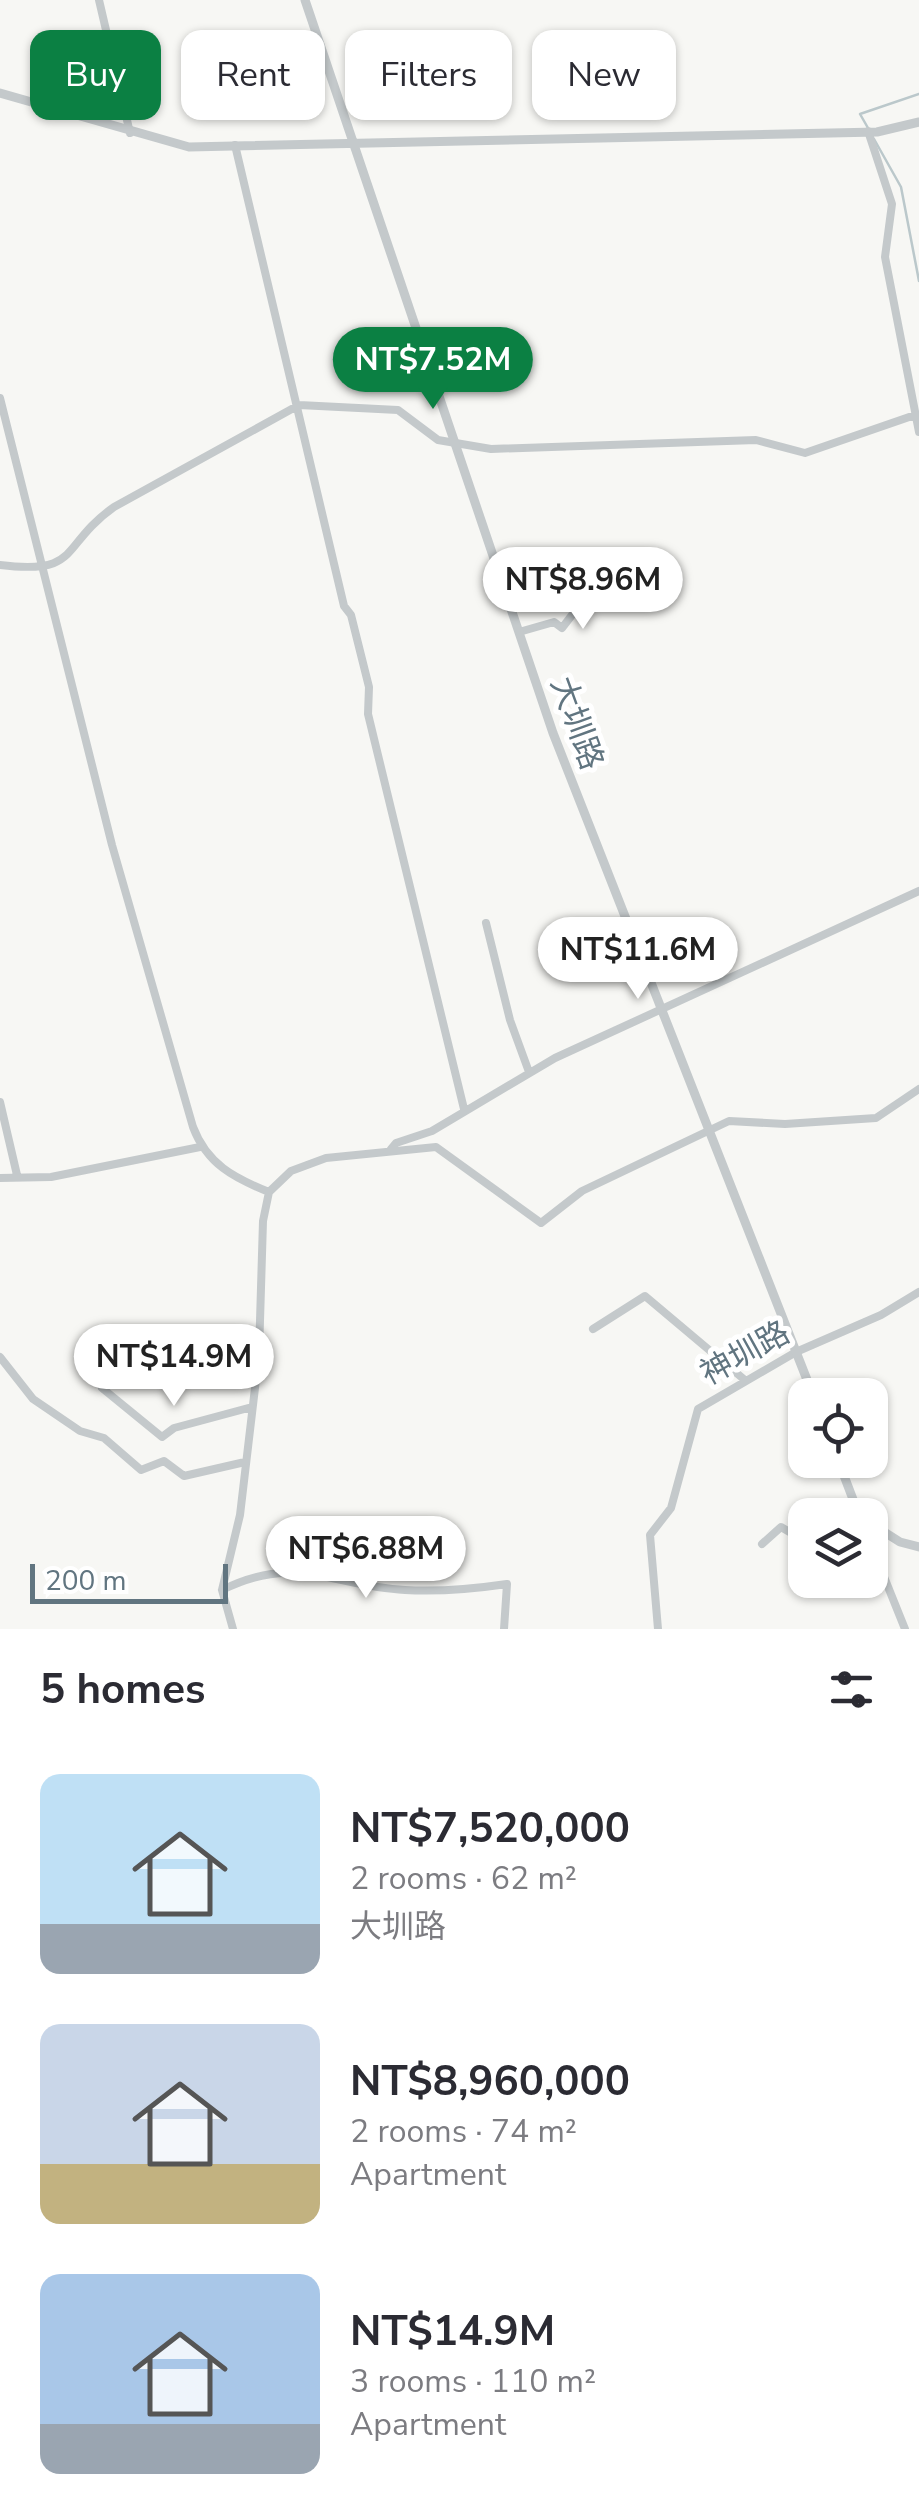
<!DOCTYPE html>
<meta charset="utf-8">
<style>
:root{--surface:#fff;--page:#f7f7f7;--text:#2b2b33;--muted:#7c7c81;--accent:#0b8043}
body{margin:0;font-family:"Nunito Sans","Noto Sans TC",sans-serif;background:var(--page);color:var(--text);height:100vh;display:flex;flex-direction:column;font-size:38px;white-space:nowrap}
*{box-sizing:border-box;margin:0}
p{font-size:32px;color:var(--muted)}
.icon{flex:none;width:55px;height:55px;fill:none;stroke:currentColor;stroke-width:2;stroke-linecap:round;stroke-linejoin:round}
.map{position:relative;height:1629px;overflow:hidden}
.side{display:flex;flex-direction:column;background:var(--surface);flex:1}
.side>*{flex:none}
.hud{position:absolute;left:30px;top:30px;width:860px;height:90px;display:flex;gap:20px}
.controls{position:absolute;left:788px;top:1378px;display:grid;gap:20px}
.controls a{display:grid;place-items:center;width:100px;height:100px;border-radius:20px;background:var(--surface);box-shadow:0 2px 8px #0004;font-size:50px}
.scale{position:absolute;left:30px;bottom:25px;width:198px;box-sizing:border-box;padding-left:10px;border:5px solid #617580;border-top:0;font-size:28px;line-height:35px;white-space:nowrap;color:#617580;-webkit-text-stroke:8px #fff;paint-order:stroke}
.price{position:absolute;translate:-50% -85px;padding:0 22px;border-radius:35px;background:#fff;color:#222;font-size:32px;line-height:65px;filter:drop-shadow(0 2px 5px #0008)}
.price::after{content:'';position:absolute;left:50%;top:60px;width:30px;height:22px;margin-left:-15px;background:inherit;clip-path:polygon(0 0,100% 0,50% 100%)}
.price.selected{background:var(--accent);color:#fff}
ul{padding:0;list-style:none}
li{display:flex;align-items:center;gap:30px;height:250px;padding:0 40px}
li span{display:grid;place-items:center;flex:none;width:280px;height:200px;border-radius:20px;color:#555}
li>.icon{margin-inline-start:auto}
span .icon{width:120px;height:120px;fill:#fffc;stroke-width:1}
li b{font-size:42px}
h2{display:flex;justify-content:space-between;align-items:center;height:120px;padding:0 40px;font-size:42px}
.chip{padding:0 35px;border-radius:20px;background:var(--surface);box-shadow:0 2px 8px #0004;font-size:35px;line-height:90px}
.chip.selected{background:var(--accent);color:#fff}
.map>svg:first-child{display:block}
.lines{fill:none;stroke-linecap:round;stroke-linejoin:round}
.stream{stroke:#bbc8cb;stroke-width:2.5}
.minor{stroke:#c4c9cb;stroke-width:8}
.tertiary{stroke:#c4c9cb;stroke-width:9}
.labels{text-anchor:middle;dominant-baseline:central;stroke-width:10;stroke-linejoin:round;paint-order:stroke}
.street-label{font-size:32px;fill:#617580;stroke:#fff}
</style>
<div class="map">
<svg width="919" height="1629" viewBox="0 0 919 1629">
<rect width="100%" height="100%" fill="#f7f7f4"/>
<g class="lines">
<!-- stream -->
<path class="stream" d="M868,128L860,114L919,94
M874,139L901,187L919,281"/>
<!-- minor -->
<path class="minor" d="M99,0L130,133
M868,131L892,204L885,257L919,432
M235,145L344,606L351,615L369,687L368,714L464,1109
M0,398L112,845L193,1127C207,1164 234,1178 269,1192
M0,565C82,575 59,546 114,507L299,405L398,410L438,440L491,449L756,440L805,453L915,415
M519,632L554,622L562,628L603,575L623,568
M486,923L510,1020L529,1072
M0,1102L17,1175
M391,1149L396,1143L432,1131L555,1058L919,891
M0,1178L51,1177L200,1147
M269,1192L291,1171L326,1158L436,1147L541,1223L582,1191L729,1121L785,1124L876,1118L919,1089
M593,1329L645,1296L746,1381
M0,1357L33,1399L80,1431L104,1438L141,1470L164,1461L184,1476L245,1462
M102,1388L162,1437L174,1428L252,1407
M838,1515L857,1509
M870,1542L905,1629
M762,1544L781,1527L805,1541
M222,1590C297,1553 331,1586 405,1590C440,1592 473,1589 507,1584L504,1629
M233,1629L222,1590L240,1515L259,1354L263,1221L269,1192
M658,1629L650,1535L671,1508L698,1409L796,1352L881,1315L919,1292"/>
<!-- tertiary -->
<path class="tertiary" d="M305,0L553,733L813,1395
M0,93L189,147L877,132L919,122
M838,1460L859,1515
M870,1523L900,1542L919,1547"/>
</g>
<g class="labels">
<!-- street labels -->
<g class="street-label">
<text transform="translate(577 723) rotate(70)">大圳路</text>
<text transform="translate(745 1353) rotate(-29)">神圳路</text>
</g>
</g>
</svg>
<div class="controls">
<a><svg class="icon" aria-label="locate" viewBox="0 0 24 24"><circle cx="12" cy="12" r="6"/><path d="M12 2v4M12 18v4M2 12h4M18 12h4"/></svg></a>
<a><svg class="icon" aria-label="layers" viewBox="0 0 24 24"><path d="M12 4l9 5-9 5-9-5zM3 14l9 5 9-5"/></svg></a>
</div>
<div class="scale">200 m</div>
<b class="price selected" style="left:433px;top:412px">NT$7.52M</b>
<b class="price" style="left:583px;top:632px">NT$8.96M</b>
<b class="price" style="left:638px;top:1002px">NT$11.6M</b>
<b class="price" style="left:174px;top:1409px">NT$14.9M</b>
<b class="price" style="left:366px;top:1601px">NT$6.88M</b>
<div class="hud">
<a class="chip selected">Buy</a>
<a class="chip">Rent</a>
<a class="chip">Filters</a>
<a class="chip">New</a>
</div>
</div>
<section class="side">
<h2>5 homes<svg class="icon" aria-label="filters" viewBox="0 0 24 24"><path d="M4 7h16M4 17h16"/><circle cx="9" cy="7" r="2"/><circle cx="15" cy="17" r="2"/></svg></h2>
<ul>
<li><span style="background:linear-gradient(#bfe0f5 75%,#9aa5b1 0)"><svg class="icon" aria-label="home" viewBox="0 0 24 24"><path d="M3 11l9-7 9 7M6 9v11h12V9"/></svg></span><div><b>NT$7,520,000</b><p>2 rooms · 62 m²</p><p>大圳路</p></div></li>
<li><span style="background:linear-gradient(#c9d6e8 70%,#c2b280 0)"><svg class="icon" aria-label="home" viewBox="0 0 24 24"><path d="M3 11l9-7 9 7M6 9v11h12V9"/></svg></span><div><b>NT$8,960,000</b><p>2 rooms · 74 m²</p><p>Apartment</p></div></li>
<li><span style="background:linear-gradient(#a9c7e8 75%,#9aa5b1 0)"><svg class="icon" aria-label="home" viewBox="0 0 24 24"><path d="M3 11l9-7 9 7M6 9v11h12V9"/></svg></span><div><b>NT$14.9M</b><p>3 rooms · 110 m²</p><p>Apartment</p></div></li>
</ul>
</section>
